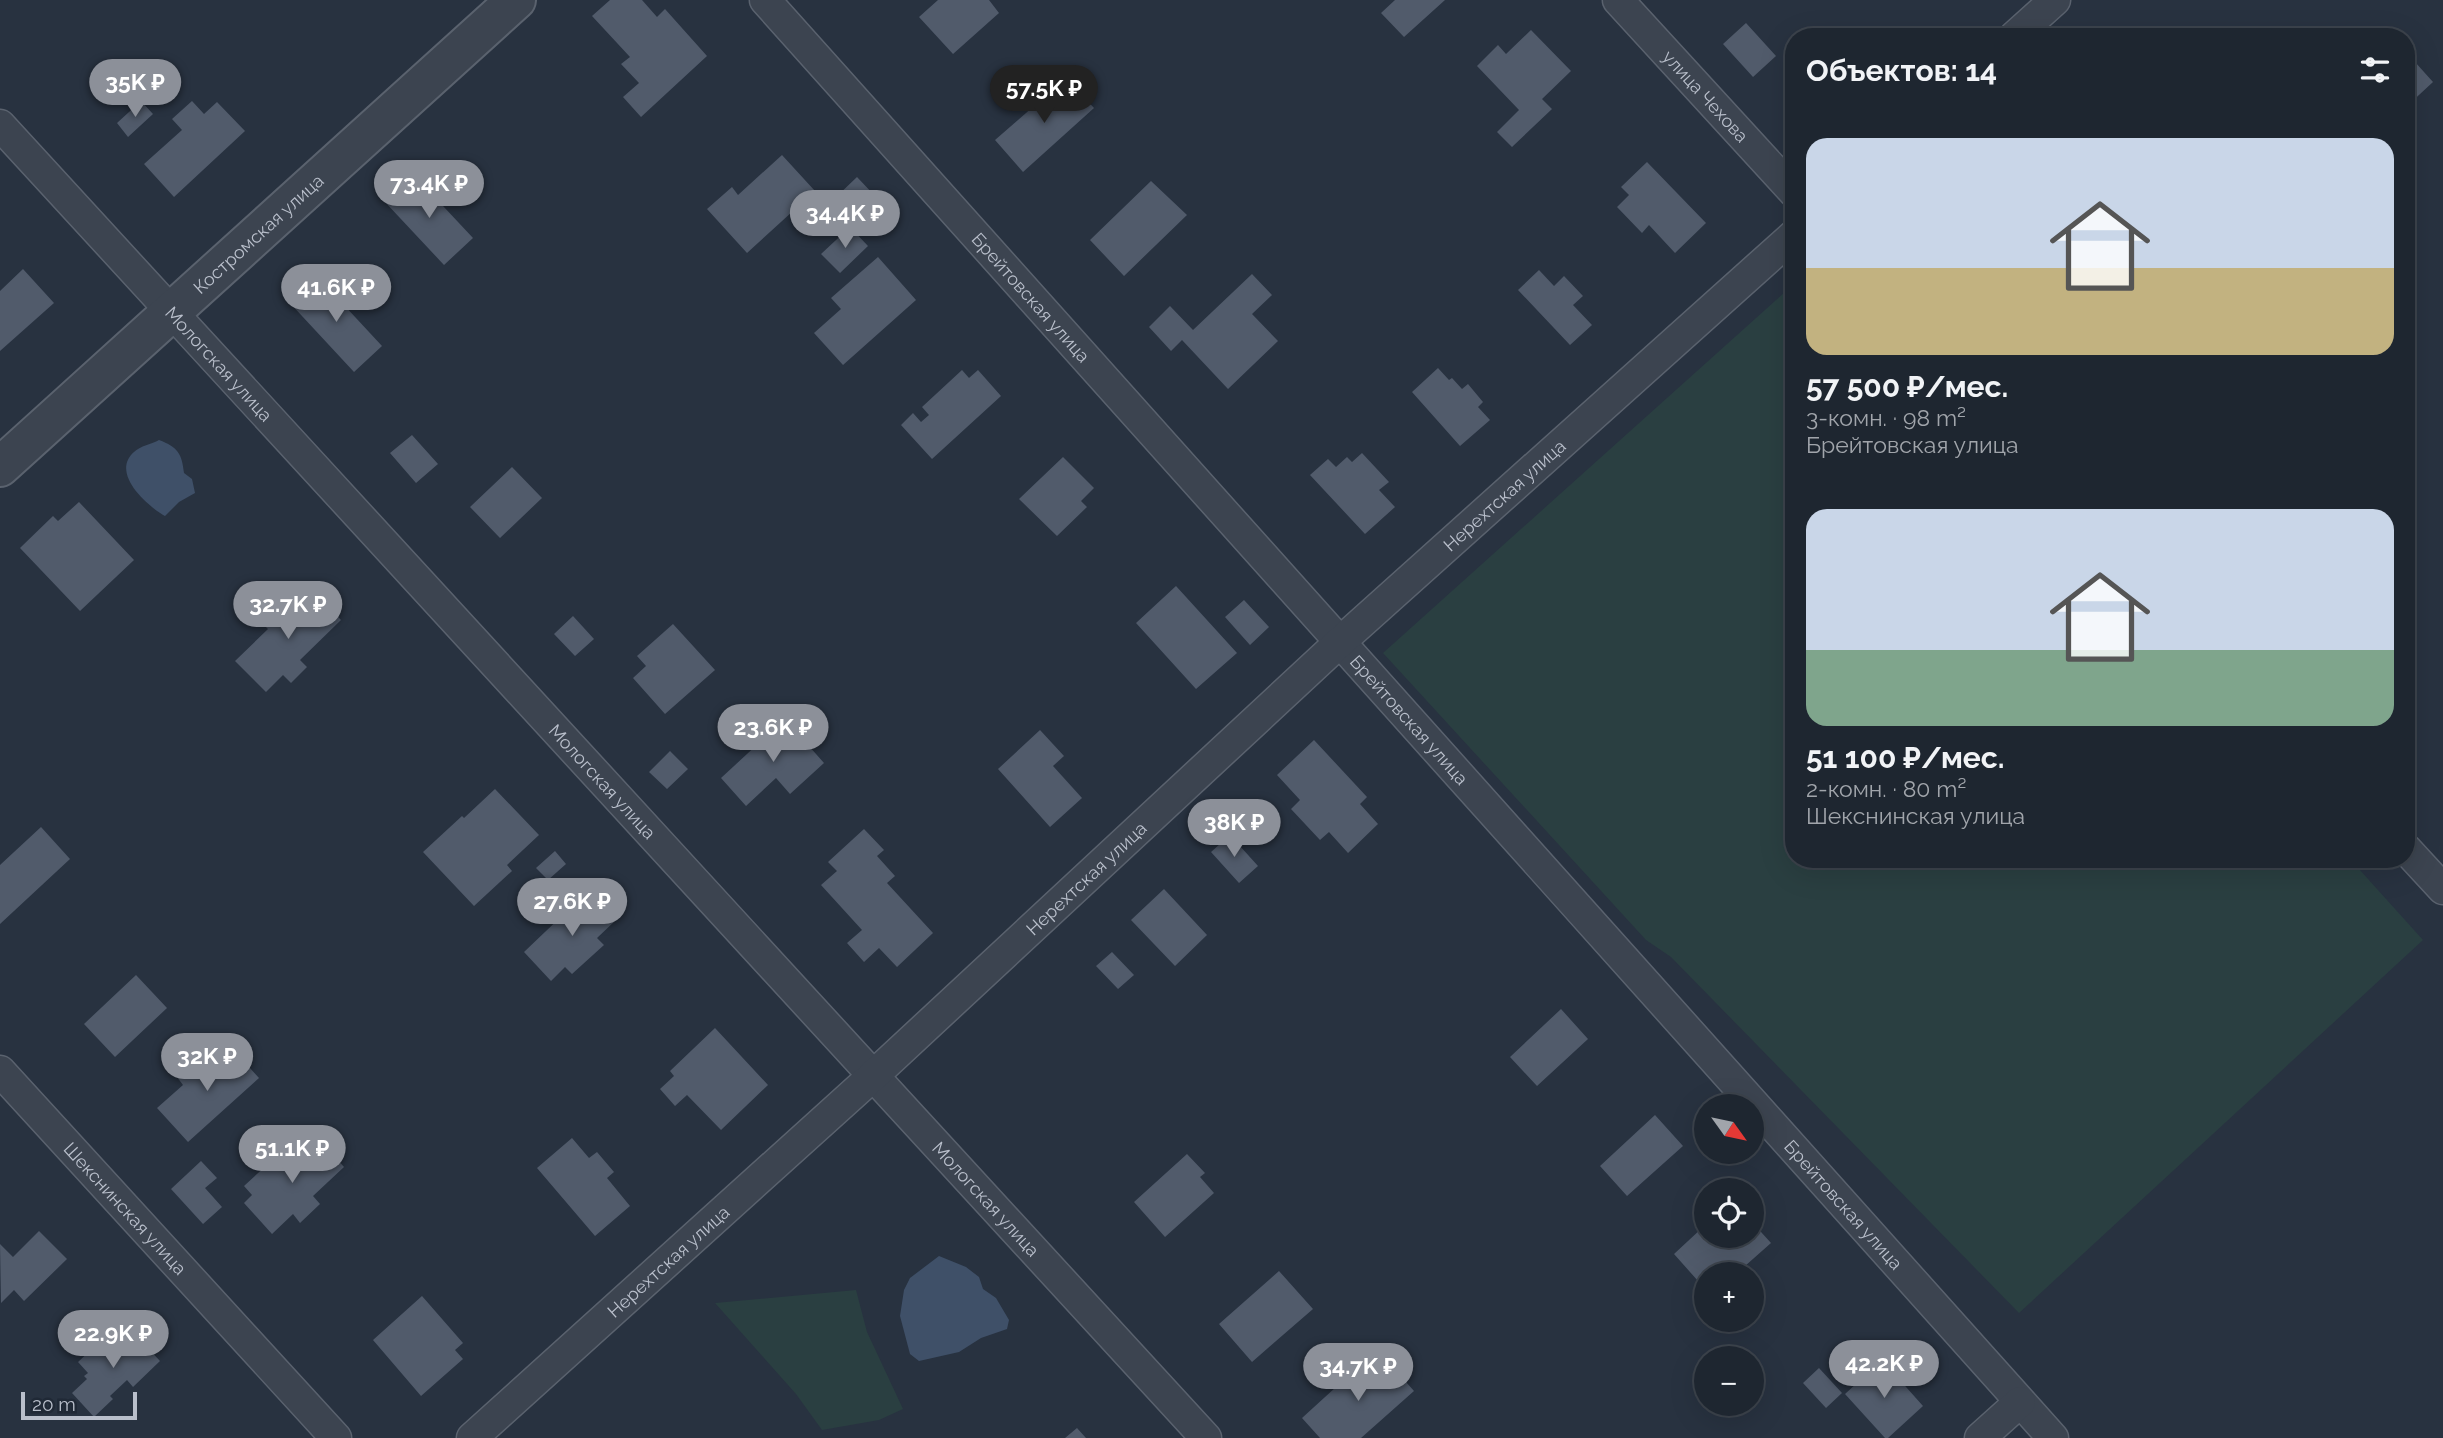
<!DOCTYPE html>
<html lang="ru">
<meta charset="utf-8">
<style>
:root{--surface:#1e2630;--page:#262e38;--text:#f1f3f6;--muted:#a1a5ab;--line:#3c434c;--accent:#8c9099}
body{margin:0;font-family:Raleway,sans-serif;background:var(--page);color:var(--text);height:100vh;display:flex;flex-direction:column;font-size:26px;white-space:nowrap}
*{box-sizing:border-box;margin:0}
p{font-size:23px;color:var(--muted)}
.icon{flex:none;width:38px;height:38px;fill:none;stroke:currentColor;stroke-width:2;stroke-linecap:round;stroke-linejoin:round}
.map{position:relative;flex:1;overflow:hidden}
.details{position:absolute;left:1785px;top:28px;width:630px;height:840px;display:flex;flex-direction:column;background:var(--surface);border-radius:28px;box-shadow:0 7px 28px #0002,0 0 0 2px var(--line)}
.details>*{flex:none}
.needle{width:46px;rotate:123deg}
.tools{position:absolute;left:1694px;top:1094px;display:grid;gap:14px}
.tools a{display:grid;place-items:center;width:70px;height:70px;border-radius:50%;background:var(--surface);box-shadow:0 7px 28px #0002,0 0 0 2px var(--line);font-size:35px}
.scale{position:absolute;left:21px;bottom:18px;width:116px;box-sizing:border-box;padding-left:7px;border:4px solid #b9bfcb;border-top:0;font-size:19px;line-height:24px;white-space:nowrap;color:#b9bfcb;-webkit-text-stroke:5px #202936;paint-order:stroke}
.price{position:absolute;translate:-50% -60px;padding:0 16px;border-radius:24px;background:var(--accent);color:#fff;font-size:23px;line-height:46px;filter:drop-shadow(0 2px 4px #0008)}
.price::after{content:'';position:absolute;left:50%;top:42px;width:21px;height:16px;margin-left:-10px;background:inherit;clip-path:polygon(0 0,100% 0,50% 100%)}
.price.selected{background:#222;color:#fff}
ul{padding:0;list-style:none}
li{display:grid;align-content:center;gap:14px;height:371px;padding:0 21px}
li span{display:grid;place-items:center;height:217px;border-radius:21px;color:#555}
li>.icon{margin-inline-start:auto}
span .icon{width:126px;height:126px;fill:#fffc;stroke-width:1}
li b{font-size:30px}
h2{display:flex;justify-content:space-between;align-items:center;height:84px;padding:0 21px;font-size:30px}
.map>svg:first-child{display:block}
.green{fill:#2a3f41}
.water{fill:#3f5068}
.building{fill:#515b6b}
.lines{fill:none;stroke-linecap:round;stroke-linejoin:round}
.minor-casing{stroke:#5a626e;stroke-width:33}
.tertiary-casing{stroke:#5a626e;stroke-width:42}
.minor{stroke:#3c4450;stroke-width:30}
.tertiary{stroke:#3c4450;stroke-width:38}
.labels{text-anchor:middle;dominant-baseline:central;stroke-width:7;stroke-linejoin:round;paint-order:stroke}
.street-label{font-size:18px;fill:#b9bfcb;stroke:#202936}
</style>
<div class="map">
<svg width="2443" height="1438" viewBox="0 0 2443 1438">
<rect width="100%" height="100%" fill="#283240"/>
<!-- green -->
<path class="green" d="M1794,284V859H2350L2423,940L2019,1313L1671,957L1646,940L1383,653Z
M856,1290L867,1332L903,1409L879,1420L822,1430L796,1394L715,1303Z"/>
<!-- water -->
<path class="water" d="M159,440C178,447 182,454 184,473L192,479L195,493L179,502L165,516C147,506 110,473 134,452C140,446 152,444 159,440Z
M939,1256L966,1267L979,1277L983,1289L996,1298L1009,1320L1007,1329L981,1338L959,1352L919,1361L910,1354L900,1316L904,1290L910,1278Z"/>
<!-- building -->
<path class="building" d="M610,0H642L657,17L665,9L707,56L641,117L623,97L639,83L621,64L630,57L592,16Z
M938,0H989L999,13L953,54L919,17Z
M1395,0H1445L1404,37L1381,13Z
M1746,23L1776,56L1753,77L1723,44Z
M1818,29L1824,37H1809Z
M2107,29L2113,37H2098Z
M1531,30L1571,71L1542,99L1552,109L1512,147L1497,132L1519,110L1477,66L1498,45L1506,54Z
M2406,52L2433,82L2406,107Z
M1066,78L1094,108L1023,172L995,140Z
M141,101L153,114L128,137L117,123Z
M192,101L204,114L217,102L245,131L174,197L144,164L182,130L172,119Z
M782,155L815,191L747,253L707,209L732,187L738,195Z
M1647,162L1706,223L1675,253L1649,225L1642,233L1617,207L1629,195L1621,187Z
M414,175L473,238L444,265L385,202Z
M857,177L875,196L852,218L834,199Z
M1151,181L1187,215L1124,276L1090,240Z
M850,227L868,246L840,273L821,254Z
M878,257L916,300L843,365L814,333L841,309L831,298Z
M23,269L54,303L0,351V291Z
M1539,270L1554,286L1564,276L1583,296L1573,305L1592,325L1570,345L1518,290Z
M1252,274L1272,295L1252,314L1278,341L1228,389L1182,340L1171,351L1149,327L1170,306L1193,330Z
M317,276L382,346L354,372L289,302Z
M1438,368L1449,380L1452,378L1462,389L1468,384L1483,402L1478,407L1490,420L1460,446L1412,392Z
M962,370L969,378L978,370L1001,396L932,459L901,425L913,413L921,422L929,415L922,407Z
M412,435L438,464L416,483L390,453Z
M1362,453L1389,482L1379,490L1395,507L1365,534L1310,475L1328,459L1336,467L1347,457L1352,462Z
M1063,457L1094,488L1081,501L1087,507L1057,536L1019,499Z
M512,467L542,498L500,538L470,507Z
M79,502L134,560L80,611L20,548L53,516L58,521Z
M1176,586L1237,653L1196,689L1136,623Z
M311,588L341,620L300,660L307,667L291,683L283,675L266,692L235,661L268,629L263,624L282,606L287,611Z
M1244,600L1269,627L1250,645L1225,617Z
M573,616L594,639L575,656L554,634Z
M673,624L715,670L665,714L633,678L646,666L637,656Z
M785,719L824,763L790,794L776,778L746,806L721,778Z
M1040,730L1064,756L1053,766L1082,798L1050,827L998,769Z
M1314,740L1367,797L1360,804L1378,824L1348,853L1329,832L1320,840L1291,809L1300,800L1277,775Z
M670,751L688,769L667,789L649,772Z
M495,789L539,835L507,865L512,871L474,906L423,852L462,816L464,818Z
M41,827L70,859L0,924V865Z
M864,829L884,850L877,856L895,876L887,883L933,933L897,967L879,948L864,962L847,943L862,930L821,885L837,871L828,862Z
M1230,835L1258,866L1239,883L1211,852Z
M555,851L566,864L548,880L536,868Z
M1164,889L1207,935L1175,966L1131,920Z
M589,890L616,920L597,938L604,945L572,974L565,967L551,981L524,952Z
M1112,952L1134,975L1118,989L1096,966Z
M136,975L167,1008L115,1057L84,1024Z
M1561,1009L1588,1039L1537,1086L1510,1057Z
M715,1028L768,1085L721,1130L687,1095L675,1106L660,1089L674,1076L670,1071Z
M232,1048L259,1078L188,1142L157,1108L183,1085L177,1077L201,1055L212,1067Z
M1655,1115L1683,1146L1627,1196L1600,1166Z
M316,1135L344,1167L313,1196L320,1204L300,1223L293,1214L272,1234L244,1203L252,1195L244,1186L271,1161L279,1169Z
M572,1138L589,1158L597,1152L614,1172L607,1178L630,1206L595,1236L537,1168Z
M1187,1154L1205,1173L1200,1177L1214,1193L1165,1237L1134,1202Z
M201,1161L217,1178L205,1188L222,1207L203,1224L171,1189Z
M1752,1222L1771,1243L1736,1274H1706V1290L1674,1254L1702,1228L1706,1236L1711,1238L1714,1236H1752Z
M39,1231L67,1259L24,1301L14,1290L1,1303L0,1244L13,1257Z
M1279,1271L1313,1309L1252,1362L1219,1324Z
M422,1296L463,1343L455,1350L463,1359L421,1396L373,1340Z
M131,1330L160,1361L133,1387L127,1380L110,1396L113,1399L94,1417L72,1393L87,1379L84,1376L88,1373L78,1362L109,1333L118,1342Z
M1370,1356L1391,1379L1398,1373L1414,1391L1361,1438H1320L1302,1418Z
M1882,1360L1923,1406L1888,1438H1885L1845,1394Z
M1819,1368L1842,1393L1826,1408L1803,1383Z
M1077,1428L1086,1438H1065Z"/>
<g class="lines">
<!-- minor casing -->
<g class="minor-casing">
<g id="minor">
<path id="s1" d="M765,0L2053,1438"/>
<path id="s2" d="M1618,0L1794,192"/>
<path d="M2014,37L2055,0"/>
<path id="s3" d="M0,125L1206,1438"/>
<path d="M2406,849L2443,889"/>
<path id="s4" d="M0,1071L336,1438"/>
<path id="s5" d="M472,1438L874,1075L1340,642L1794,235"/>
<path d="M1980,1438L2020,1402"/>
</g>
</g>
<!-- tertiary casing -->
<g class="tertiary-casing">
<g id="tertiary">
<path id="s6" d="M0,467L516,0"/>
</g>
</g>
<!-- minor -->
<use href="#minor" class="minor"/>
<!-- tertiary -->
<use href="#tertiary" class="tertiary"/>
</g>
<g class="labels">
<!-- street labels -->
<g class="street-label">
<text stroke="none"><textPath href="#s2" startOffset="130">улица Чехова</textPath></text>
<text stroke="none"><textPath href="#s6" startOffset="348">Костромская улица</textPath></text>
<text stroke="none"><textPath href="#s1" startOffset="399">Брейтовская улица</textPath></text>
<text stroke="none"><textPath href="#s3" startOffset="324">Мологская улица</textPath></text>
<text stroke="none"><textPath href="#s5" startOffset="1398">Нерехтская улица</textPath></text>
<text stroke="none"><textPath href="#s1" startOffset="966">Брейтовская улица</textPath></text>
<text stroke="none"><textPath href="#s3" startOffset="891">Мологская улица</textPath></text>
<text stroke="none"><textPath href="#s5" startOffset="831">Нерехтская улица</textPath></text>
<text stroke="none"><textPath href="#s3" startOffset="1458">Мологская улица</textPath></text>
<text stroke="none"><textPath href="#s1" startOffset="1617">Брейтовская улица</textPath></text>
<text stroke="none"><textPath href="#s4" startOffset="186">Шекснинская улица</textPath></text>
<text stroke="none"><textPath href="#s5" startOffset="264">Нерехтская улица</textPath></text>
</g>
</g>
</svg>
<div class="tools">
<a><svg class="needle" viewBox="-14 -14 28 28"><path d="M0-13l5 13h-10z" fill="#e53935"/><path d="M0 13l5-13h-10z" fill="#a1a5ab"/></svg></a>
<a><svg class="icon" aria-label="locate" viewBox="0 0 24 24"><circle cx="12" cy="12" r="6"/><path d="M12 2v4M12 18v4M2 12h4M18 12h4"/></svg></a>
<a>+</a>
<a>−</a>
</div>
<div class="scale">20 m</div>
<b class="price" style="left:135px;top:119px">35K ₽</b>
<b class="price selected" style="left:1044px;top:125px">57.5K ₽</b>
<b class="price" style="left:429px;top:220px">73.4K ₽</b>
<b class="price" style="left:845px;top:250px">34.4K ₽</b>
<b class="price" style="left:336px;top:324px">41.6K ₽</b>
<b class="price" style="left:288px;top:641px">32.7K ₽</b>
<b class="price" style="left:773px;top:764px">23.6K ₽</b>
<b class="price" style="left:1234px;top:859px">38K ₽</b>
<b class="price" style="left:572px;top:938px">27.6K ₽</b>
<b class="price" style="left:207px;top:1093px">32K ₽</b>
<b class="price" style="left:292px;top:1185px">51.1K ₽</b>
<b class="price" style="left:113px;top:1370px">22.9K ₽</b>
<b class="price" style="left:1884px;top:1400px">42.2K ₽</b>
<b class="price" style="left:1358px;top:1403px">34.7K ₽</b>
<section class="details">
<h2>Объектов: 14<svg class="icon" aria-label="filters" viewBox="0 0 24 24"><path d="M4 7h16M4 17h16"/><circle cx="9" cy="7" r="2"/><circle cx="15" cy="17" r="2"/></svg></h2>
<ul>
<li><span style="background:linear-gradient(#c9d6e8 60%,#c2b280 0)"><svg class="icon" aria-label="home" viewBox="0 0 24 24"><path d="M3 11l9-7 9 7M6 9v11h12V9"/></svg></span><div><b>57 500 ₽/мес.</b><p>3-комн. · 98 m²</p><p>Брейтовская улица</p></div></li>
<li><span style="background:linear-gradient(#c9d6e8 65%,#7fa58c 0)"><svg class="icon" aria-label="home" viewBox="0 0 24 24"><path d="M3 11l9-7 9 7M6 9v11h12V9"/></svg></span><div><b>51 100 ₽/мес.</b><p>2-комн. · 80 m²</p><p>Шекснинская улица</p></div></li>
</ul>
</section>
</div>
